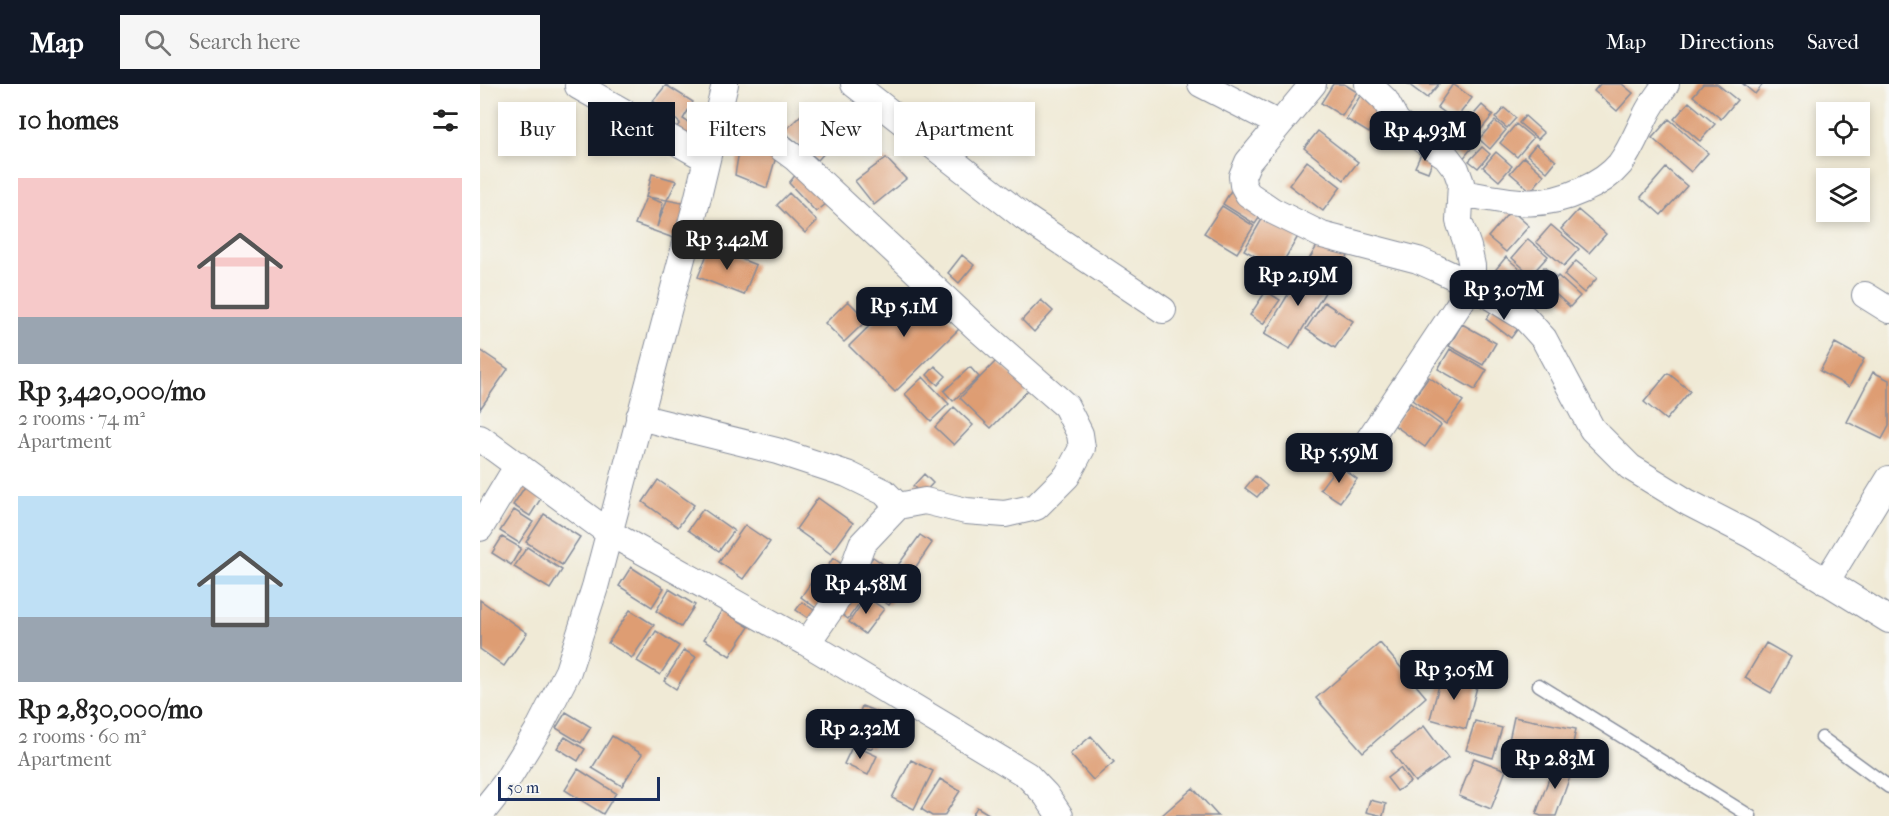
<!DOCTYPE html>
<meta charset="utf-8">
<style>
:root{--surface:#fff;--page:#f6f6f6;--text:#222;--muted:#767676;--accent:#111827}
body{margin:0;font-family:"IM FELL French Canon",serif;background:var(--page);color:var(--text);height:100vh;display:flex;flex-direction:column;font-size:22px;white-space:nowrap}
*{box-sizing:border-box;margin:0}
p{font-size:20px;color:var(--muted)}
.icon{flex:none;width:33px;height:33px;fill:none;stroke:currentColor;stroke-width:2;stroke-linecap:round;stroke-linejoin:round}
.map{position:relative;flex:1;overflow:hidden}
.drawer{display:flex;flex-direction:column;background:var(--surface);width:480px}
.drawer>*{flex:none}
.banner{position:absolute;left:18px;top:18px;width:570px;height:54px;display:flex;gap:12px}
.buttons{position:absolute;left:1336px;top:18px;display:grid;gap:12px}
.buttons a{display:grid;place-items:center;width:54px;height:54px;border-radius:0px;background:var(--surface);box-shadow:0 3px 9px #0003;font-size:30px}
.scale{position:absolute;left:18px;bottom:15px;width:162px;box-sizing:border-box;padding-left:6px;border:3px solid #1b2f5e;border-top:0;font-size:16px;line-height:21px;white-space:nowrap;color:#1b2f5e;-webkit-text-stroke:4px #f6f6f2;paint-order:stroke}
.price{position:absolute;translate:-50% -51px;padding:0 14px;border-radius:12px;background:var(--accent);color:#fff;font-size:20px;line-height:39px;filter:drop-shadow(0 2px 3px #0008)}
.price::after{content:'';position:absolute;left:50%;top:36px;width:18px;height:14px;margin-left:-9px;background:inherit;clip-path:polygon(0 0,100% 0,50% 100%)}
.price.selected{background:#222;color:#fff}
ul{padding:0;list-style:none}
li{display:grid;align-content:center;gap:12px;height:318px;padding:0 18px}
li span{display:grid;place-items:center;height:186px;border-radius:0px;color:#555}
li>.icon{margin-inline-start:auto}
span .icon{width:108px;height:108px;fill:#fffc;stroke-width:1}
li b{font-size:26px}
h2{display:flex;justify-content:space-between;align-items:center;height:72px;padding:0 18px;font-size:26px}
.chip{padding:0 21px;border-radius:0px;background:var(--surface);box-shadow:0 3px 9px #0003;font-size:21px;line-height:54px}
.chip.selected{background:var(--accent);color:#fff}
header{display:flex;align-items:center;gap:36px;box-sizing:border-box;height:84px;padding:0 30px;background:var(--accent);color:#fff}
header strong{font-size:28px}
nav{display:flex;gap:33px;margin-inline-start:auto;font-size:21px}
.search{width:420px;height:54px;background:var(--page);display:flex;align-items:center;gap:15px;box-sizing:border-box;padding:0 21px;border-radius:0px;color:var(--muted);font-size:22px}
main{display:flex;flex:1;min-height:0}
.map>svg:first-child{display:block}
.building{fill:#de9d73}
.lines{fill:none;stroke-linecap:round;stroke-linejoin:round}
.lane-casing{stroke:#868c9a;stroke-width:15}
.street-casing{stroke:#868c9a;stroke-width:28}
.lane{stroke:#fff;stroke-width:12}
.street{stroke:#fff;stroke-width:26}
</style>
<header>
<strong>Map</strong>
<div class="search"><svg class="icon" aria-label="search" viewBox="0 0 24 24"><circle cx="10" cy="10" r="6"/><path d="M15 15l6 6"/></svg>Search here</div>
<nav><a>Map</a><a>Directions</a><a>Saved</a></nav>
</header>
<main>
<section class="drawer">
<h2>10 homes<svg class="icon" aria-label="filters" viewBox="0 0 24 24"><path d="M4 7h16M4 17h16"/><circle cx="9" cy="7" r="2"/><circle cx="15" cy="17" r="2"/></svg></h2>
<ul>
<li><span style="background:linear-gradient(#f6c9c9 75%,#9aa5b1 0)"><svg class="icon" aria-label="home" viewBox="0 0 24 24"><path d="M3 11l9-7 9 7M6 9v11h12V9"/></svg></span><div><b>Rp 3,420,000/mo</b><p>2 rooms · 74 m²</p><p>Apartment</p></div></li>
<li><span style="background:linear-gradient(#bfe0f5 65%,#9aa5b1 0)"><svg class="icon" aria-label="home" viewBox="0 0 24 24"><path d="M3 11l9-7 9 7M6 9v11h12V9"/></svg></span><div><b>Rp 2,830,000/mo</b><p>2 rooms · 60 m²</p><p>Apartment</p></div></li>
</ul>
</section>
<div class="map">
<svg width="1409" height="732" viewBox="0 0 1409 732">
<rect width="100%" height="100%" fill="#f6f6f2"/>
<filter id="ink" filterUnits="userSpaceOnUse"><feTurbulence type="fractalNoise" baseFrequency=".0167" numOctaves="2"/><feDisplacementMap in="SourceGraphic" scale="12" xChannelSelector="R" yChannelSelector="G"/><feConvolveMatrix kernelMatrix="1 2 1 2 8 2 1 2 1" color-interpolation-filters="sRGB"/></filter>
<filter id="wash" filterUnits="userSpaceOnUse"><feTurbulence type="fractalNoise" baseFrequency=".008" numOctaves="4" result="noise"/><feDisplacementMap in="SourceGraphic" scale="24" xChannelSelector="R" yChannelSelector="G"/><feGaussianBlur stdDeviation="1.35" result="paint"/><feColorMatrix in="noise" values="0 0 0 0 0 0 0 0 0 0 0 0 0 0 0 0 0 1.4 0 .05"/><feComposite in="paint" operator="in"/></filter>
<g filter="url(#wash)">
<rect width="100%" height="100%" fill="#f0ead6"/>
<g id="blocks">
<!-- building -->
<path class="building" d="M853,0H864L877,8L862,32L841,19Z
M928,0H959L947,14Z
M973,0L992,14L975,36L957,23Z
M1120,0H1142L1153,9L1137,27L1114,7Z
M1223,0H1237L1257,16L1241,35L1213,12Z
M1263,0H1283L1275,10Z
M186,1L213,18L203,35L222,47L209,64L190,51L200,39L173,17Z
M883,7L906,20L889,49L866,35Z
M1209,18L1235,40L1220,57L1194,35Z
M333,19L365,46L338,76L304,48Z
M1002,21L1013,31L993,55L981,45Z
M1024,24L1036,34L1027,44L1015,34Z
M1045,32L1064,49L1058,55L1039,39Z
M1189,35L1228,69L1211,88L1172,54Z
M1015,37L1026,46L1010,65L999,55Z
M1036,40L1053,54L1037,73L1020,59Z
M838,47L878,78L864,96L824,64Z
M262,49L298,66L287,104L255,91Z
M980,49L994,61L982,76L968,64Z
M1056,60L1076,77L1067,88L1047,71Z
M1002,63L1010,70L998,84L989,77Z
M942,68L954,73L948,88L935,83Z
M1016,68L1032,82L1019,97L1003,83Z
M1044,73L1064,91L1051,107L1030,89Z
M406,74L426,95L394,121L375,97Z
M827,77L861,103L843,127L809,101Z
M321,84L352,115L336,128L309,99Z
M1186,84L1207,102L1181,131L1161,113Z
M172,90L197,97L187,116L166,113Z
M753,103L786,124L775,140L743,120Z
M309,109L337,137L325,149L297,121Z
M166,113L183,119L177,143L187,116L208,120L196,155L155,140Z
M742,122L774,142L757,169L724,149Z
M1031,126L1049,142L1026,168L1008,153Z
M1098,126L1126,150L1109,169L1081,145Z
M785,130L820,149L799,185L764,166Z
M1071,141L1099,165L1084,182L1056,158Z
M841,155L868,172L855,194L828,177Z
M1048,155L1068,172L1051,191L1032,174Z
M230,163L276,181L264,211L218,193Z
M482,171L494,181L479,199L468,189Z
M1026,173L1048,192L1034,208L1013,189Z
M1096,177L1117,194L1104,209L1084,191Z
M826,181L852,197L810,265L784,250Z
M1064,183L1075,192L1060,210L1049,201Z
M1078,192L1100,212L1090,223L1068,203Z
M433,199L479,245L415,308L369,262Z
M786,207L800,216L783,240L770,231Z
M561,216L573,227L554,248L542,236Z
M368,217L387,236L364,258L345,239Z
M844,218L873,237L855,264L826,245Z
M1016,221L1042,239L1031,254L1006,235Z
M982,240L1016,259L1003,281L969,262Z
M1355,259L1384,275L1369,303L1340,287Z
M970,265L1007,286L995,306L958,285Z
M0,266L28,285L0,325Z
M517,276L548,306L511,344L480,314Z
M455,282L466,292L458,301L447,291Z
M490,283L499,293L473,317L464,307Z
M1393,288L1409,296V342L1402,355L1367,338Z
M1188,289L1210,307L1186,336L1164,318Z
M443,293L469,320L451,337L425,310Z
M949,293L983,317L966,340L932,316Z
M930,319L961,341L945,363L914,341Z
M474,323L493,341L474,361L455,343Z
M858,381L877,395L860,418L840,405Z
M444,390L453,399L442,411L433,402Z
M775,392L787,402L777,413L765,404Z
M178,396L214,421L198,443L163,418Z
M46,401L63,411L50,432L33,421Z
M338,414L373,439L351,470L316,445Z
M223,425L254,447L239,467L208,446Z
M34,426L53,438L39,459L20,447Z
M64,430L100,453L82,481L46,458Z
M265,441L290,458L263,495L239,478Z
M440,451L452,459L429,493L416,484Z
M22,453L41,464L31,481L12,469Z
M47,463L82,486L70,505L34,483Z
M393,473L426,496L409,521L375,498Z
M353,474L369,485L359,499L344,488Z
M151,483L184,504L172,523L139,502Z
M339,487L355,498L336,524L321,513Z
M374,501L386,510L368,535L356,526Z
M189,505L215,521L201,543L176,527Z
M386,513L404,525L385,550L369,538Z
M0,516L47,549L24,582L0,565Z
M322,518L337,528L331,536L316,526Z
M150,526L174,541L152,574L128,559Z
M242,526L269,543L250,572L224,555Z
M176,547L199,562L180,591L157,577Z
M900,559L946,613L883,668L836,614Z
M1286,559L1311,573L1291,609L1265,594Z
M204,566L216,573L196,605L184,597Z
M962,590L998,599L986,645L950,635Z
M382,622L405,631L392,665L369,656Z
M86,628L111,643L101,659L76,644Z
M1034,633L1096,645L1090,674L1028,661Z
M995,637L1022,644L1013,674L986,666Z
M944,642L968,674L935,698L911,667Z
M132,652L162,670L142,702L112,684Z
M611,652L634,678L613,696L590,670Z
M85,653L105,665L98,677L77,664Z
M373,661L397,672L388,691L364,680Z
M994,674L1026,686L1011,725L979,712Z
M431,676L453,687L434,725L412,714Z
M1075,678L1093,684L1076,732H1061L1056,730Z
M920,684L930,698L917,707L907,694Z
M98,685L136,709L123,730L85,706Z
M460,695L480,707L464,732H452L441,725Z
M713,704L738,732H681Z
M890,716L906,720L903,732L886,728Z
M497,723L512,732H492Z"/>
</g>
</g>
<g filter="url(#ink)">
<use href="#blocks" fill-opacity="0" stroke="#868c9a" stroke-width="1.5"/>
<g class="lines">
<!-- lane casing -->
<g class="lane-casing">
<path id="lane" d="M1059,601L1270,732
M1342,654L1409,703"/>
</g>
<!-- street casing -->
<g class="street-casing">
<path id="street" d="M374,0L544,133L683,226
M721,0L799,40
M833,0L768,78L762,92L763,101L768,110L793,127L842,151L938,176L956,184L992,201L1045,234L1064,255L1112,345L1150,383L1207,418L1271,451L1409,536
M98,2L227,75
M239,28L296,60L315,74L498,245L586,322L600,350L602,364L587,392L556,423L525,430L486,427L445,417L418,422L382,460L373,485L352,523L327,559
M982,109C1029,117 1057,127 1103,106C1117,100 1130,92 1140,80C1151,65 1158,47 1166,31C1171,20 1179,10 1186,0
M1385,211L1409,226
M159,333L297,367L367,390L404,408L418,422
M0,354L128,448L327,559L547,691L566,711L580,732
M880,369L992,201V182L988,163L979,137L981,99L976,85L966,72L917,38L905,16L888,0
M0,444L38,381
M1346,498L1409,395
M0,731L24,701L58,646L88,587L115,503L216,121L245,0"/>
</g>
<!-- lane -->
<use href="#lane" class="lane"/>
<!-- street -->
<use href="#street" class="street"/>
</g>
</g>
</svg>
<div class="buttons">
<a><svg class="icon" aria-label="locate" viewBox="0 0 24 24"><circle cx="12" cy="12" r="6"/><path d="M12 2v4M12 18v4M2 12h4M18 12h4"/></svg></a>
<a><svg class="icon" aria-label="layers" viewBox="0 0 24 24"><path d="M12 4l9 5-9 5-9-5zM3 14l9 5 9-5"/></svg></a>
</div>
<div class="scale">50 m</div>
<b class="price" style="left:945px;top:78px">Rp 4.93M</b>
<b class="price selected" style="left:247px;top:187px">Rp 3.42M</b>
<b class="price" style="left:818px;top:223px">Rp 2.19M</b>
<b class="price" style="left:1024px;top:237px">Rp 3.07M</b>
<b class="price" style="left:424px;top:254px">Rp 5.1M</b>
<b class="price" style="left:859px;top:400px">Rp 5.59M</b>
<b class="price" style="left:386px;top:531px">Rp 4.58M</b>
<b class="price" style="left:974px;top:617px">Rp 3.05M</b>
<b class="price" style="left:380px;top:676px">Rp 2.32M</b>
<b class="price" style="left:1075px;top:706px">Rp 2.83M</b>
<div class="banner">
<a class="chip">Buy</a>
<a class="chip selected">Rent</a>
<a class="chip">Filters</a>
<a class="chip">New</a>
<a class="chip">Apartment</a>
</div>
</div>
</main>
